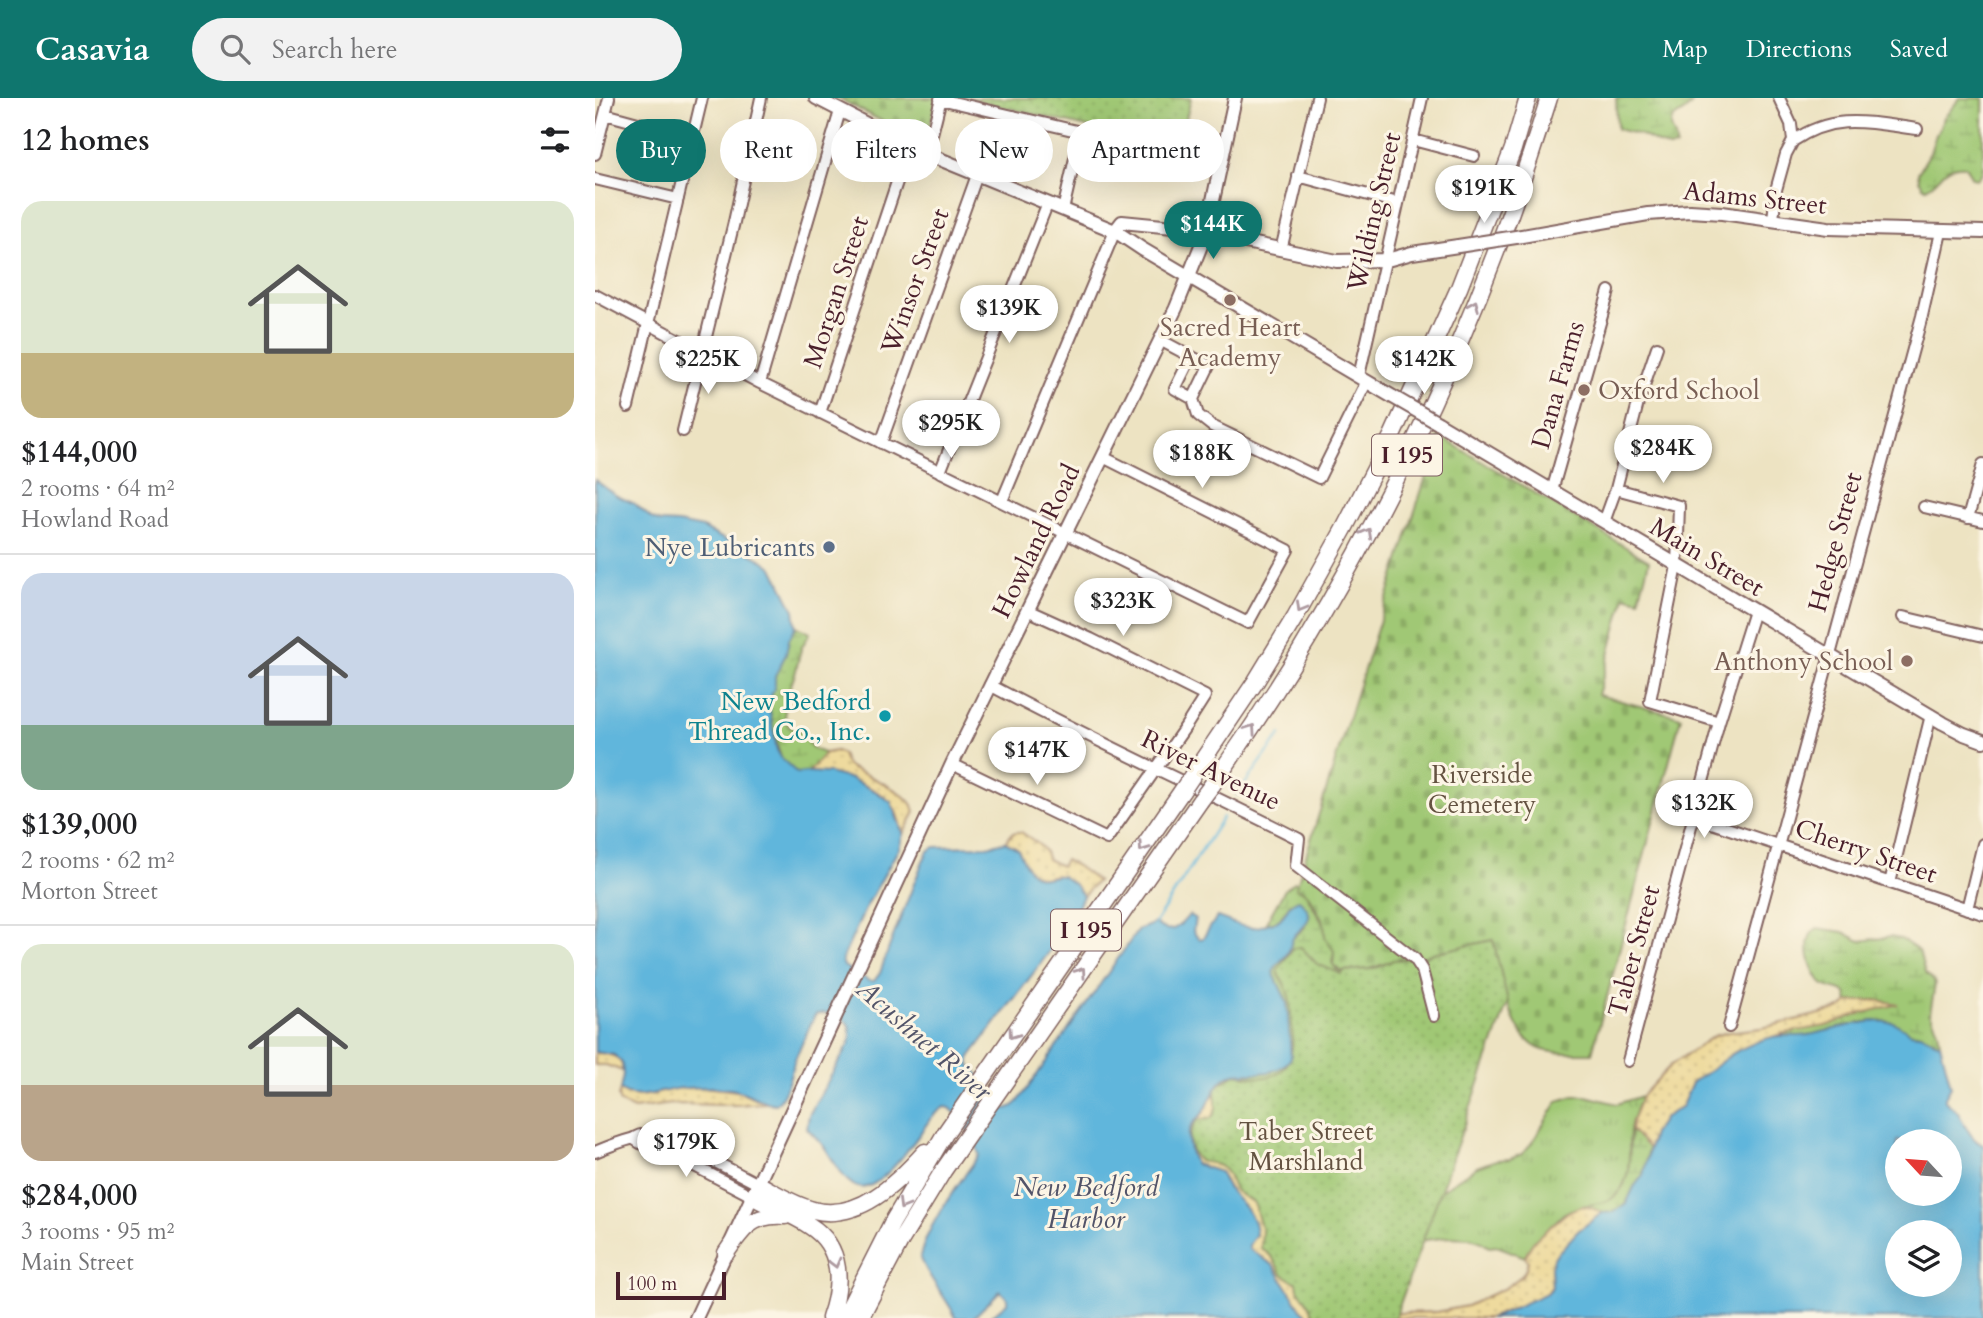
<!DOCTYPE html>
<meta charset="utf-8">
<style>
:root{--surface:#fff;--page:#f2f2f2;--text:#202124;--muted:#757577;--line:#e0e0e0;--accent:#0f766e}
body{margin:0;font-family:Cardo,serif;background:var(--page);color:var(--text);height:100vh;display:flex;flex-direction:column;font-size:26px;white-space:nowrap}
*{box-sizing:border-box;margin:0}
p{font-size:23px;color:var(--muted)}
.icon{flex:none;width:38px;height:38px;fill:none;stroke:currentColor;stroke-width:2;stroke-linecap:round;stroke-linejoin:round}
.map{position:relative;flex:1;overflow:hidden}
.side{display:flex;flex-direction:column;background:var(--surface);width:595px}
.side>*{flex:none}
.hud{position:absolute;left:21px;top:21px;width:665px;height:63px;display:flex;gap:14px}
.needle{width:46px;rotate:296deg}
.buttons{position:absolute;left:1290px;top:1031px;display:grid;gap:14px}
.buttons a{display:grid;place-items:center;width:77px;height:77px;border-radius:50%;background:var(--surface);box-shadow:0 7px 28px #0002;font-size:35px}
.scale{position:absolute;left:21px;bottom:18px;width:110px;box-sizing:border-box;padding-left:7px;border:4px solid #4a1f2b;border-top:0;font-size:19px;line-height:24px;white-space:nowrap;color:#4a1f2b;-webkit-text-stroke:5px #fcf5e5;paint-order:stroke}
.price{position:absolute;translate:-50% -60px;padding:0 16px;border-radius:24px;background:#fff;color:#222;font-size:23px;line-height:46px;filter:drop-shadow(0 2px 4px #0008)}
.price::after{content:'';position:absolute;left:50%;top:42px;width:21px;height:16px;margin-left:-10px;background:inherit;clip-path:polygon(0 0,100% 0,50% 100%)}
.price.current{background:var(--accent);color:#fff}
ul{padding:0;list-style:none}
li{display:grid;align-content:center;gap:14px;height:371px;padding:0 21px}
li+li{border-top:2px solid var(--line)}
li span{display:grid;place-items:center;height:217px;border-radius:21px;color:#555}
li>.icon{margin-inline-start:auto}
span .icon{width:126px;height:126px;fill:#fffc;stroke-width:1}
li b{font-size:30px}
h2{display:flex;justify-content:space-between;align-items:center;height:84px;padding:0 21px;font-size:30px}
.pill{padding:0 24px;border-radius:32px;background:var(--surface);box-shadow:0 7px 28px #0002;font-size:24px;line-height:63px}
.pill.current{background:var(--accent);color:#fff}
header{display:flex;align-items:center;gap:42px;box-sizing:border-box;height:98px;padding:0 35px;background:var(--accent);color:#fff}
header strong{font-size:33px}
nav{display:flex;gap:38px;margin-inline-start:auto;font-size:24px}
.search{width:490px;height:63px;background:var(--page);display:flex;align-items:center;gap:18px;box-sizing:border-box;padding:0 24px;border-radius:38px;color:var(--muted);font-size:26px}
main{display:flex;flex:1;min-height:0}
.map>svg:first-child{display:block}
.grass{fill:url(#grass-tufts);stroke:#757450;stroke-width:2}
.wetland{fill:url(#wetland-marsh);stroke:#757450;stroke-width:2}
.sand{fill:url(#sand-dots);stroke:#9c7c64;stroke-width:2}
.cemetery{fill:url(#cemetery-stones);stroke:#757450;stroke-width:2}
.park{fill:url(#park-dots);stroke:#757450;stroke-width:2}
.water{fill:#60b6dc;stroke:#556a84;stroke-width:2;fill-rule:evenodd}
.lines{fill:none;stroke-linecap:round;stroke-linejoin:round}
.stream{stroke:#60b6dc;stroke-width:2.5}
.minor-casing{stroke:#836460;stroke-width:14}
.major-casing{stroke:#836460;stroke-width:16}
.highway-casing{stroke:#836460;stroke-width:19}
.minor{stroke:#fff;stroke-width:10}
.major{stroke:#fff;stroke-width:12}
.highway{stroke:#fff;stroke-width:16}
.major-bridge-casing{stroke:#836460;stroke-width:16;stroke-linecap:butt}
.highway-bridge-casing{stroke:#836460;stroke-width:19;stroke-linecap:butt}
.major-bridge{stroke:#fff;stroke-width:12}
.highway-bridge{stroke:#fff;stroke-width:16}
.oneway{stroke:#ae9aa0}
.education-dot{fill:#8d6e63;stroke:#fcf5e5;stroke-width:2.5}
.service-dot{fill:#5c6f8a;stroke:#fcf5e5;stroke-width:2.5}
.culture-dot{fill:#0f9aa8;stroke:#fcf5e5;stroke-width:2.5}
.labels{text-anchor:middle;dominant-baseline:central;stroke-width:6;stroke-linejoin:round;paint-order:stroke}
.shield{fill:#fcf5e5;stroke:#7f5f63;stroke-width:2}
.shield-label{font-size:24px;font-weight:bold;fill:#4a1f2b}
.street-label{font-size:26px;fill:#4a1f2b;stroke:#fcf5e5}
.education-label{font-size:26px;fill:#785e54;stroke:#fcf5e5}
.service-label{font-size:26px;fill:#4e5e75;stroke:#fcf5e5;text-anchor:end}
.culture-label{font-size:26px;fill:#0d838f;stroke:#fcf5e5;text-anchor:end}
.park-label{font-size:26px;fill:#645241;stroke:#fcf5e5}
.water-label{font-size:28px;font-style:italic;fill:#525469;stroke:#fcf5e5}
</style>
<header>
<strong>Casavia</strong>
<div class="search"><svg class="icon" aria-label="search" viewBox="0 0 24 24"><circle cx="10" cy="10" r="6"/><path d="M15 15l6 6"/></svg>Search here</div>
<nav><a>Map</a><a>Directions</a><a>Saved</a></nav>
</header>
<main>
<section class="side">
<h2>12 homes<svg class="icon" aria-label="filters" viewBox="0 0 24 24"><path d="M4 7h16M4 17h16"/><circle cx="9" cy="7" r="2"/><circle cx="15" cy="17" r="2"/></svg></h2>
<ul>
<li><span style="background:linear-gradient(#dfe7d0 70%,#c2b280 0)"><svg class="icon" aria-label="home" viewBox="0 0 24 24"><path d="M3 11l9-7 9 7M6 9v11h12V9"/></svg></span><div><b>$144,000</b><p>2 rooms · 64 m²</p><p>Howland Road</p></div></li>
<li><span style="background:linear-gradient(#c9d6e8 70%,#7fa58c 0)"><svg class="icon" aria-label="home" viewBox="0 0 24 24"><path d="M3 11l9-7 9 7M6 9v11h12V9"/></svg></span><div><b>$139,000</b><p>2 rooms · 62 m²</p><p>Morton Street</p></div></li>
<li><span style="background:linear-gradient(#dfe7d0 65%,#b9a48a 0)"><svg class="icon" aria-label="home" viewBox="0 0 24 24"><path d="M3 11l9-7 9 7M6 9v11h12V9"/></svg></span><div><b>$284,000</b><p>3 rooms · 95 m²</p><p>Main Street</p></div></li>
</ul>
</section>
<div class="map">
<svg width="1388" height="1220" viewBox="0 0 1388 1220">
<defs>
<pattern id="grass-tufts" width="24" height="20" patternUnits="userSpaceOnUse" patternTransform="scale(1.75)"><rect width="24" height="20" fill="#a0c874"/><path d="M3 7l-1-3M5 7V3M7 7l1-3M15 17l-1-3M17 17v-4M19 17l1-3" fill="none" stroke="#8bab65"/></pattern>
<pattern id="wetland-marsh" width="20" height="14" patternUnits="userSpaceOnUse" patternTransform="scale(1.75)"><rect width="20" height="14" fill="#a0c874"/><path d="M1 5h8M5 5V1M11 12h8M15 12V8" fill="none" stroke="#8bab65"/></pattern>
<pattern id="sand-dots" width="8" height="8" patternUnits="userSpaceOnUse" patternTransform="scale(1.75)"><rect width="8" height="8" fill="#eeda9e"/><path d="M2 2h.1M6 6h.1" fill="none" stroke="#cebb88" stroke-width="1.8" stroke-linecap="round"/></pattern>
<pattern id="cemetery-stones" width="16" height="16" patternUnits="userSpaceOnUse" patternTransform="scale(1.75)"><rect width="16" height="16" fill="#a0c874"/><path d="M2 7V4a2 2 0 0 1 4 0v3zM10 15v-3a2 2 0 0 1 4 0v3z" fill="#8bab65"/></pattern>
<pattern id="park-dots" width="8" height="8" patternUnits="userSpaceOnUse" patternTransform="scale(1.75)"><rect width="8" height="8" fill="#a0c874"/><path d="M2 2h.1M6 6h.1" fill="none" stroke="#8bab65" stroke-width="1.8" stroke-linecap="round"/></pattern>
</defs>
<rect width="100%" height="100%" fill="#fcf5e5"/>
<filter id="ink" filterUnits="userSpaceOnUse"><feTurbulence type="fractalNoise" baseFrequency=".0143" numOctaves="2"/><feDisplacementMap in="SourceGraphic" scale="14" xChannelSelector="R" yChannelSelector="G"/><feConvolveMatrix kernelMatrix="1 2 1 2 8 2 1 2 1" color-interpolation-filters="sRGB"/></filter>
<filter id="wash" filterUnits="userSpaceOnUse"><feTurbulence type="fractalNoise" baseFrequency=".00686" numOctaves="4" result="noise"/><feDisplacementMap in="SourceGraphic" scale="28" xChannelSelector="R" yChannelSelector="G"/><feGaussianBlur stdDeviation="1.57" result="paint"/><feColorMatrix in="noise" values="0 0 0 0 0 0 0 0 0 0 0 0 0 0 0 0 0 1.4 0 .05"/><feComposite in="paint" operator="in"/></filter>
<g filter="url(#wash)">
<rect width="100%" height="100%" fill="#ede3c2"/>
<!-- grass -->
<path class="grass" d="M979,998H991L1022,1006L1047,998C1045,1006 1039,1014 1037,1023C1030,1046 1040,1071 1025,1093C1012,1111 987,1104 970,1115C966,1117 962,1123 958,1126C944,1139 939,1140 930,1159L902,1148L894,1149L885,1143L875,1140L854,1139L823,1143L743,1220L827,1105L882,1069L901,1062L915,1061L927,1056L936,1046L963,1003Z"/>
<!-- wetland -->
<path class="wetland" d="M1021,0H1098L1099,2C1097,5 1095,9 1092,11C1085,18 1072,19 1077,32C1080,40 1082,41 1081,49L1073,50L1046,37L1022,31Z
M1365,0H1388V72L1385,78L1381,81L1377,80L1370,68C1347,66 1347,83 1331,90L1328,88L1324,82L1323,75L1335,55L1340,39L1349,20Z
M201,528L215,535C213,540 209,544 207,549C203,558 203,567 200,576C194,592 184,613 194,629C212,633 208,642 219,651C220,652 229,655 230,655C225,661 218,672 211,675C184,687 177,623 174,608V602L180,588V578L191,556L194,541Z
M700,784L708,790L724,819L741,845L737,864L741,871L749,875L743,880V965L619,995L631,978L640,976L676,974L678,874L681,866L693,856L697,841L710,829L696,805L684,822L670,826L691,790Z
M1222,830L1248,834L1265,843L1296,839L1306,841L1324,853L1330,875L1339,883L1340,887L1335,915L1343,932L1345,945C1339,942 1332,938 1325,936C1318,934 1321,937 1314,934C1307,931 1302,925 1295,924C1258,918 1220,945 1185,938L1190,935L1301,906L1280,902L1253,904L1251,895C1244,891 1235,891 1229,887C1215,876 1205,841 1222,830Z
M1036,1032L1054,1050L1048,1077L1039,1089L1031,1106L1019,1114L1007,1115L997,1110L988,1108C997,1106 1008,1106 1016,1101C1039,1087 1033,1054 1036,1032Z"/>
<!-- sand -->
<path class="sand" d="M241,653L247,656L250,664L254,669C272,678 316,694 320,714L308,736C305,728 304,718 299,710C284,686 240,676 214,674L230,655Z
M422,734H426C437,742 451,748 452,761L466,768L470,762L482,768L502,783L488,798L480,787L461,777L449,780L438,776L432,771L422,750L410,744L418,735Z
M1280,902L1303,906L1260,917L1231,928L1190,935L1166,943L1134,958L1111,977L1098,983L1087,1008L1069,1020L1058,1036L1054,1050L1036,1032L1037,1023L1047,998L1076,967L1119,938L1133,934L1167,930L1237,913L1248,909L1253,904Z
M0,954C13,956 28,957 28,973L11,967H0Z
M108,989L143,993L172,1005L140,1007L77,1006L39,1011L25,1005L23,999L25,992C42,1005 67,992 85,990C93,990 101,989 108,989Z
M619,995L649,1086L743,1220H715L706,1211L678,1167L654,1151L638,1097L625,1074L600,1066C594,1054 589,1040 597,1027C600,1022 605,1020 608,1015C613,1008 614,1001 619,995Z
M988,1108L997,1110L1007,1115L983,1133L956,1169L957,1189L948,1198L894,1220H779L805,1215L842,1214L872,1208L910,1190L925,1179L930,1173L933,1163L930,1159C937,1143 942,1139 955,1129C968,1119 971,1112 988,1108Z"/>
<!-- cemetery -->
<path class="cemetery" d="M243,0H342L331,42L326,44Z
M844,338L1054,463L1044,502L1030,498L1003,597L1086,619L997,955C982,955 967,956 953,953C913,947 906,875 898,842L838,855L826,860L814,862L804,861L774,871L746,873L738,867L739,853L730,840L729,824L714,798L710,794L701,790L759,603Z"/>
<!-- park -->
<path class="park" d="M371,0H596L584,51Z
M898,842L913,904L800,1220H720L716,1210L703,1191L702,1185L687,1176L677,1159L666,1150L667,1133L659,1105C653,1100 645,1098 640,1092C637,1087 636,1082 633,1077C628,1065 614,1065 604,1063C592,1050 592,1036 602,1022C606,1021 610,1022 614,1021C625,1015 620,1000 620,991C626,983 633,983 639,976C651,977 659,981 671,979C696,976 699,951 697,931C696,920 696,909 694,898C691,889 686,881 682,873L698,850L706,849L722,866L746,876L750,873L774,871L784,869L798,862L826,860L838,855Z"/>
<!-- water -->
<path class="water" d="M0,382L22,398L40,406L56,420L65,424L83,425L108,430L169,463L178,470L199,512L201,528L194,541L191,556L180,578V588L174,603V608L182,652L187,661L202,675L214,674L234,675L256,681L280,693L296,704L308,736L304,750L271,809L247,862L249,868L274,883H279L285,875L296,844L328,763L333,753L340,749L392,748L410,744L422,750C430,761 431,778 449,780C455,780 461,777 467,778L480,787L488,798L481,814L465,836L452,857L375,959V967C379,973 386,977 389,984C397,999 404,1022 423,1004L543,832L560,825C574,838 584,830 594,817L600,820L598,834L604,841L608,840L622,819C638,824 653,834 669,827C675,824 680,826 685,821C694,813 690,807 704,802C726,821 707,826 698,840C695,845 696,851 692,856C687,863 681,866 678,874L692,904L696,960C677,986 645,968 630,980C620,987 616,1002 610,1012C607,1017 603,1020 599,1024C589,1036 594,1053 600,1066L625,1074C629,1081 631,1089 637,1095C648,1109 660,1116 661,1136L654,1147V1151L678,1167L706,1211L715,1220H394L412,1205V1200L405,1193L378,1220H361C351,1198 333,1181 325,1158C335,1121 363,1088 384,1057L380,1043L360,1015L355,1010L349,1009C344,1013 340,1015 336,1020C325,1035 283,1101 260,1088C246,1080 239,1063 230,1050C225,1043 218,1037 212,1030L214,1017L255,944C255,938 256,932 253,926C247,917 229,913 220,917C214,931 207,945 201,959C195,974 193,995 181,1006C168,1005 157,997 144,993C127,988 107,989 89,990C69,991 42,1005 25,992L28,977L27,965L19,957L0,954Z
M1278,923L1298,924L1316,935L1325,936L1345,945L1356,988L1350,999V1003C1354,1007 1360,1010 1363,1015C1370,1026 1375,1041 1388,1047V1220H894L906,1216L954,1194L957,1189L956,1169L960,1158L983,1133L1007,1115L1019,1114L1031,1106L1039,1089L1048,1077L1058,1036L1069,1020L1087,1008L1098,983C1115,975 1127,961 1144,952C1155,947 1172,938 1185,938C1195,937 1202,939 1213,937C1235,933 1255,926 1278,923ZM1354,1043V1096H1302V1043ZM1354,1134V1186H1302V1134Z"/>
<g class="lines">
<!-- stream -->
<path class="stream" d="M642,697L686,636
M560,825L628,719"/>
</g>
</g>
<g filter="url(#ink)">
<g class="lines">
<!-- minor casing -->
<g class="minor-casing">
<path id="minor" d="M345,1L486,34L468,112
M10,16L98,40
M818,42L879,58
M1198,43C1240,14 1275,25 1322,31
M0,56L14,0
M332,56L346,0
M703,78L803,105
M0,81L83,101
M402,85L419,18
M1178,122L1181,92L1191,56L1198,43L1196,26L1184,0
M686,152L722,0
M0,197L165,285L653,525L693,452L508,359
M565,242L614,268L598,301L603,317L617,328L724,380L772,283
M596,259L580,291L598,301
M764,278L827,0
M165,285L245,13
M33,309L107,0
M225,315L314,48
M88,333L139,124L166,0
M286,345L382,77
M345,374L452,107
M1021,391L1043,305L1062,249
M957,393L1014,193
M407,403L520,133
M1329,409L1388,423
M1373,420L1388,366
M1009,424L1021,391L1084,408L1082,468L1055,603L1124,624
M1308,519L1388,538
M395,587C497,642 602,689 704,741L701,768L820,861L827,872L839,918
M357,666L512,741L591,628L610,598L496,541L432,512
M1099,719L1388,816
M1295,785L1336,617
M1372,811L1388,746
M1134,929L1327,218L1346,134
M1033,963L1124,624L1159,513
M39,1041L45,1045L71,1053L157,1098
M0,1054C12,1049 24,1044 36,1041C40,1040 43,1037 46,1037C64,1032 143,1076 163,1086"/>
</g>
<!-- major casing -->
<g class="major-casing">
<path id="major" d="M221,0L320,51L520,133L547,151L798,299
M520,133L527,124L578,129L742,163L792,162L817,155L863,148
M921,139L1053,116L1095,113L1127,115L1233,130L1388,134
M843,325L1348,625L1369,636L1388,643
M101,1220L357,666L581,210L611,135L640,0"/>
</g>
<!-- highway casing -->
<g class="highway-casing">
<path id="highway" d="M597,678L661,583L700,519L749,431L797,338L864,190L918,51L933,0
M617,687C765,479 879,244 954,0
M163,1086C180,1095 198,1107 218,1112C263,1124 302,1085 330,1054
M157,1098C176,1109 197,1116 215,1128C248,1149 247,1187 235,1220
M131,1155C147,1131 158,1115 190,1118
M249,1220L297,1125L351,1034L587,693
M265,1220L306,1142L348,1073L605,703"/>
</g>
<!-- minor -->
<use href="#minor" class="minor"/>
<!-- major -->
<use href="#major" class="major"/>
<!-- highway -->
<use href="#highway" class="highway"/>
<!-- major-bridge casing -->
<g class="major-bridge-casing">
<path id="major-bridge" d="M863,148L921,139
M798,299L843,325"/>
</g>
<!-- highway-bridge casing -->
<g class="highway-bridge-casing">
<path id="highway-bridge" d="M587,693L597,678
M605,703L617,687"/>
</g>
<!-- major-bridge -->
<use href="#major-bridge" class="major-bridge"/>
<!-- highway-bridge -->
<use href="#highway-bridge" class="highway-bridge"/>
</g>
<!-- one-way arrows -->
<defs><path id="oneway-chevron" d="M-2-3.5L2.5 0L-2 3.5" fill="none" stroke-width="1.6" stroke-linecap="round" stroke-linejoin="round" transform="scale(1.75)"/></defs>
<g class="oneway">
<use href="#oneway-chevron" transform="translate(879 207) rotate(-67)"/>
<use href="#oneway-chevron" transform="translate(772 435) rotate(-61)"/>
<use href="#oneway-chevron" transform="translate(706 509) rotate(120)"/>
<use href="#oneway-chevron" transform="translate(656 631) rotate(-56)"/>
<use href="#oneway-chevron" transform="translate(548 749) rotate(125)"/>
<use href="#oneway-chevron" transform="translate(486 874) rotate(-55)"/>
<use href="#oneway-chevron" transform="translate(418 936) rotate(125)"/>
<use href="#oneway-chevron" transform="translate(308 1107) rotate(120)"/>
<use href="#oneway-chevron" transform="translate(240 1165) rotate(75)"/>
</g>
</g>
<!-- markers -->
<g class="education-dot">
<circle cx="635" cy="202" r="7"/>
<circle cx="989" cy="292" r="7"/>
<circle cx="1312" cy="563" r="7"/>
</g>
<circle class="service-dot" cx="234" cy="449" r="7"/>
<circle class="culture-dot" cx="290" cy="618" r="7"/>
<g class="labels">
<!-- shield labels -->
<g class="shield">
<rect x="777" y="336.5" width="70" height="41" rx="5"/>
<rect x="456" y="811.5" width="70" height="41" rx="5"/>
</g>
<g class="shield-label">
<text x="812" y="357">I 195</text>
<text x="491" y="832">I 195</text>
</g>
<!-- street labels -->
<g class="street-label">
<text transform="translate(1160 100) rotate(6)">Adams Street</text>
<text transform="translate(779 114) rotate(-77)">Wilding Street</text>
<text transform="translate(320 183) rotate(-70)">Winsor Street</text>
<text transform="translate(241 194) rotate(-72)">Morgan Street</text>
<text transform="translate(963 287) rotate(-74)">Dana Farms</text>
<text transform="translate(441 443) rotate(-64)">Howland Road</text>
<text transform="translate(1240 444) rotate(-75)">Hedge Street</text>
<text transform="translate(1112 459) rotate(31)">Main Street</text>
<text transform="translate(616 672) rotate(26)">River Avenue</text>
<text transform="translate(1271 753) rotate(19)">Cherry Street</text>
<text transform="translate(1039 853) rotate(-75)">Taber Street</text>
</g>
<!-- education labels -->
<g class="education-label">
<text x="635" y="229">Sacred Heart<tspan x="635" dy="30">Academy</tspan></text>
<text x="1003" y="292" text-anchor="start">Oxford School</text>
<text x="1298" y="563" text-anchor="end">Anthony School</text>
</g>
<!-- service labels -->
<g class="service-label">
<text x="220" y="449">Nye Lubricants</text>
</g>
<!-- culture labels -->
<g class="culture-label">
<text x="276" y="603">New Bedford<tspan x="276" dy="30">Thread Co., Inc.</tspan></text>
</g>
<!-- park labels -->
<g class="park-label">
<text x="887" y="676">Riverside<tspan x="887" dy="30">Cemetery</tspan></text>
<text x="711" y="1033">Taber Street<tspan x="711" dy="30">Marshland</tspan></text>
</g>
<!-- water labels -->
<g class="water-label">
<text transform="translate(329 942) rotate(41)">Acushnet River</text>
<text x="491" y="1089">New Bedford<tspan x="491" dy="32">Harbor</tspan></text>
</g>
</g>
</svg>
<div class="buttons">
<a><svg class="needle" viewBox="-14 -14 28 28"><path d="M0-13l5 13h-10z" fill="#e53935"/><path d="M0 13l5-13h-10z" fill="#757577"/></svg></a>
<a><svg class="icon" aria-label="layers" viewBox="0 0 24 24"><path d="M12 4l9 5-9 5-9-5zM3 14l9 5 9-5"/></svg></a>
</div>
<div class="scale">100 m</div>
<b class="price" style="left:889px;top:127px">$191K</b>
<b class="price current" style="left:618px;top:163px">$144K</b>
<b class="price" style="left:414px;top:247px">$139K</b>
<b class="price" style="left:113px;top:298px">$225K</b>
<b class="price" style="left:829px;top:298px">$142K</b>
<b class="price" style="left:356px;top:362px">$295K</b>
<b class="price" style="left:1068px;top:387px">$284K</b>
<b class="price" style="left:607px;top:392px">$188K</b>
<b class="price" style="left:528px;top:540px">$323K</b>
<b class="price" style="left:442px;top:689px">$147K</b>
<b class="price" style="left:1109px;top:742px">$132K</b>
<b class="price" style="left:91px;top:1081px">$179K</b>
<div class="hud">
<a class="pill current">Buy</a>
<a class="pill">Rent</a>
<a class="pill">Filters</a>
<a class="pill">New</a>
<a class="pill">Apartment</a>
</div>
</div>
</main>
